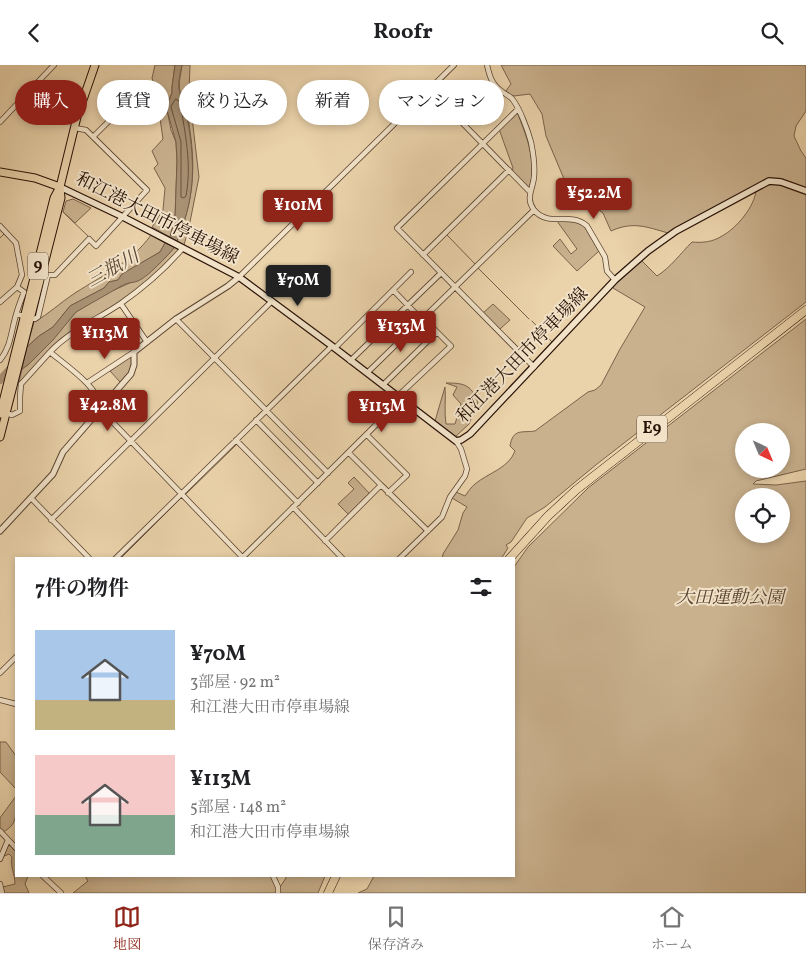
<!DOCTYPE html>
<html lang="ja">
<meta charset="utf-8">
<style>
:root{--surface:#fff;--page:#f6f6f6;--text:#202124;--muted:#757577;--line:#e0e0e0;--accent:#8f2418}
body{margin:0;font-family:Vollkorn,"Noto Serif JP",serif;background:var(--page);color:var(--text);height:100vh;display:flex;flex-direction:column;font-size:19px;white-space:nowrap}
*{box-sizing:border-box;margin:0}
p{font-size:16px;color:var(--muted)}
.icon{flex:none;width:28px;height:28px;fill:none;stroke:currentColor;stroke-width:2;stroke-linecap:round;stroke-linejoin:round}
.map{position:relative;flex:1;overflow:hidden}
.panel{position:absolute;left:15px;top:492px;width:500px;height:320px;display:flex;flex-direction:column;background:var(--surface);border-radius:0px;box-shadow:0 2px 8px #0003}
.panel>*{flex:none}
.guide{position:absolute;left:15px;top:15px;width:500px;height:45px;display:flex;gap:10px}
.needle{width:32px;rotate:136deg}
.tools{position:absolute;left:735px;top:358px;display:grid;gap:10px}
.tools a{display:grid;place-items:center;width:55px;height:55px;border-radius:50%;background:var(--surface);box-shadow:0 2px 8px #0003;font-size:25px}
.price{position:absolute;translate:-50% -42px;padding:0 11px;border-radius:5px;background:var(--accent);color:#fff;font-size:16px;line-height:32px;filter:drop-shadow(0 1px 2px #0008)}
.price::after{content:'';position:absolute;left:50%;top:30px;width:15px;height:11px;margin-left:-8px;background:inherit;clip-path:polygon(0 0,100% 0,50% 100%)}
.price.selected{background:#222;color:#fff}
ul{padding:0;list-style:none}
li{display:flex;align-items:center;gap:15px;height:125px;padding:0 20px}
li span{display:grid;place-items:center;flex:none;width:140px;height:100px;border-radius:0px;color:#555}
li>.icon{margin-inline-start:auto}
span .icon{width:60px;height:60px;fill:#fffc;stroke-width:1}
li b{font-size:21px}
h2{display:flex;justify-content:space-between;align-items:center;height:60px;padding:0 20px;font-size:21px}
.tag{padding:0 18px;border-radius:22px;background:var(--surface);box-shadow:0 2px 8px #0003;font-size:18px;line-height:45px}
.tag.selected{background:var(--accent);color:#fff}
header{display:flex;justify-content:space-between;align-items:center;height:65px;padding:0 20px;background:var(--surface);font-size:22px;font-weight:700}
.menu{display:flex;justify-content:space-around;align-items:center;height:70px;border-top:1px solid var(--line);background:var(--surface);font-size:14px;color:var(--muted)}
.menu a{display:grid;justify-items:center;gap:2px}
.menu .selected{color:var(--accent)}
.map>svg:first-child{display:block}
.green{fill:#c9b18e;stroke:#79624a;fill-rule:evenodd}
.water{fill:#a89173;stroke:#755e48}
.lines{fill:none;stroke-linecap:round;stroke-linejoin:round}
.shore{stroke:#68523d;stroke-width:1}
.stream{stroke:#755e48;stroke-width:1}
.river{stroke:#a89173;stroke-width:8}
.minor-casing{stroke:#594230;stroke-width:6}
.tertiary-casing{stroke:#594230;stroke-width:7}
.secondary-casing{stroke:#291207;stroke-width:8}
.trunk-casing{stroke:#291207;stroke-width:9}
.motorway-casing{stroke:#291207;stroke-width:9}
.minor{stroke:#f1e2c8;stroke-width:4.5}
.tertiary{stroke:#f1e2c8;stroke-width:5}
.secondary{stroke:#f1e2c8;stroke-width:5.5}
.trunk{stroke:#ead2aa;stroke-width:7}
.motorway{stroke:#ead2aa;stroke-width:8}
.labels{text-anchor:middle;dominant-baseline:central;stroke-width:4;stroke-linejoin:round;paint-order:stroke}
.shield{fill:#f1e2c8;stroke:#655041;stroke-width:1}
.shield-label{font-size:16px;font-weight:bold;fill:#291207}
.street-label{font-size:18px;fill:#291207;stroke:#f1e2c8}
.park-label{font-size:18px;font-style:italic;fill:#594230;stroke:#f1e2c8}
.water-label{font-size:19px;font-style:italic;fill:#5c4532;stroke:#f1e2c8}
</style>
<header><svg class="icon" aria-label="back" viewBox="0 0 24 24"><path d="M15 5l-7 7 7 7"/></svg>Roofr<svg class="icon" aria-label="search" viewBox="0 0 24 24"><circle cx="10" cy="10" r="6"/><path d="M15 15l6 6"/></svg></header>
<div class="map">
<svg width="806" height="828" viewBox="0 0 806 828">
<rect width="100%" height="100%" fill="#ead2aa"/>
<filter id="stains"><feTurbulence type="fractalNoise" baseFrequency=".004" numOctaves="4"/><feColorMatrix values="0 0 0 0 .2 0 0 0 0 .09 0 0 0 0 .02 0 0 0 .5 -.17"/></filter>
<radialGradient id="worn" r=".72"><stop offset=".6" stop-color="#630" stop-opacity="0"/><stop offset="1" stop-color="#630" stop-opacity=".3"/></radialGradient>
<!-- green -->
<path class="green" d="M155,0H175L172,22V28L166,40L171,65L176,77L177,96L175,153L170,172L152,162L163,145L165,123L154,103L158,99L152,86L163,74L156,26L152,13Z
M182,0H190L189,27L199,112L189,162L184,180L177,176C194,135 196,102 189,59C187,52 187,44 185,36C184,33 180,31 180,27C178,18 181,9 182,0Z
M501,0H806V46L796,61L794,71L801,86L806,93V123C790,117 778,112 761,117L668,168C647,162 633,156 611,166L603,148L591,139L582,142L570,119L564,114L546,71L542,49L530,29L514,31L505,27L511,19Z
M517,47C526,69 538,100 529,123L512,106L513,103L499,64Z
M776,119H785L806,128V237L597,399L545,442L527,453L511,477L506,480L508,483L501,494H442L443,489L458,465L463,448L467,442L452,433L456,427L465,431C468,427 471,422 475,419C488,408 509,403 515,386L510,381C513,363 522,368 535,366L588,327L595,325L601,320L620,284L645,242L613,223V221L641,195L657,211C671,202 680,189 692,177C702,178 713,177 722,171C737,163 755,141 756,125L768,120Z
M73,134L91,143L75,158L63,147L66,136Z
M567,155L583,159L599,186L577,206L553,181L560,174L571,189L577,184L557,156Z
M151,170L165,178L160,187L122,209L118,215L109,217L104,223L70,241L53,262L39,271L27,282L34,257C49,249 61,237 75,228C103,210 131,198 151,170Z
M175,182L179,185L166,200L127,233L59,275L18,320L22,304L29,299L76,247L101,231L134,216L157,201Z
M493,239L510,255L500,264L483,248Z
M806,254V404L756,416L753,419L776,420L806,416V828H358L367,824L374,811H514V502L528,482L588,423ZM744,366H781V404H744ZM744,431H781V469H744Z
M132,291L131,305L120,317L110,306Z
M446,318C463,318 471,319 478,337L469,359L455,372L437,360L435,356L445,322C446,334 444,347 446,359H455L461,339L453,330L457,322Z
M354,412L370,429L349,450L338,439L354,424L348,418Z
M0,677H6L16,691V724L0,707Z
M16,731C16,746 19,759 3,767L0,764V753Z
M8,778L16,787V811H28L25,819L29,828H4L3,822L15,819C15,808 10,803 12,792L9,789L2,792Z
M85,811H271L276,822V828H73L88,816Z
M286,811H325L318,828H278V825L286,813Z"/>
<!-- water -->
<path class="water" d="M175,0H182C180,11 175,25 184,34C194,88 199,123 177,176L170,172L175,153L177,96L176,77L166,42L172,28V22Z
M165,178L175,182C167,191 148,212 138,216C134,218 128,217 123,220L76,247L53,275L29,299L22,304L27,282L39,271L53,262L70,241L104,223L109,217L118,215L122,209L160,187Z"/>
<g class="lines">
<!-- shore -->
<path class="shore" d="M176,34L180,37C185,68 192,99 186,131L184,133L181,132V77L171,42Z"/>
<!-- stream -->
<path class="stream" d="M63,147L89,172
M447,170L476,200
M0,173L4,169
M478,203L529,254
M532,256L552,277
M186,429L236,380
M120,494L181,433"/>
<!-- river -->
<path class="river" d="M0,315L14,300"/>
<!-- minor casing -->
<g class="minor-casing">
<path id="minor" d="M487,0C490,13 492,20 504,28C507,30 511,32 513,35C520,44 528,66 531,77C533,87 535,102 534,112C533,124 525,133 534,145C549,163 570,146 587,161L605,192L607,206L615,215
M37,19L63,44L77,52
M429,24L530,127
M518,44L397,163L534,302
M0,57L54,0
M93,72L145,20
M0,161L16,178L22,210L17,222L0,237
M423,190L509,105
M239,212L454,0
M393,225L421,254L425,255L451,281L398,331
M121,239L147,277
M16,249L35,254L38,252L48,210H55L89,174L96,181L147,125L86,65L75,63
M176,254L328,408
M335,283L411,207
M50,287C70,266 96,255 120,239C143,223 164,205 183,183
M0,295C11,282 11,266 16,250C18,242 21,235 24,227L17,222
M350,296L440,209
M367,308L534,145
M87,318L134,287
M383,320L437,267
M6,348L12,350L20,346V332L21,319L50,287C65,300 101,323 101,345L244,494
M256,355L318,418
M367,370L407,410L388,428
M236,375L298,438
M381,420L428,466
M31,433L90,494
M293,442L343,494
M51,455L272,236
M325,476L381,420L349,388
M242,493L402,334
M115,494L332,281
M399,494L442,452L450,432L465,411L467,404L461,384L456,376
M0,608L16,592
M0,635L16,639
M0,766L16,783
M0,794L8,775
M43,811L61,828
M273,811L278,822V828
M0,819L2,828"/>
</g>
<!-- tertiary casing -->
<g class="tertiary-casing">
<path id="tertiary" d="M0,466L53,409L63,387L131,309L134,300V287L176,254L228,221L239,212"/>
</g>
<!-- secondary casing -->
<g class="secondary-casing">
<path id="secondary" d="M60,122L123,152L239,212L332,281L456,376L461,375L470,369L615,215L648,186L676,166L769,116L781,117L806,126"/>
</g>
<!-- trunk casing -->
<g class="trunk-casing">
<path id="trunk" d="M0,107L35,113L60,122
M0,349L54,133L60,122L77,52L95,0
M0,372L61,133L60,122"/>
</g>
<!-- motorway casing -->
<g class="motorway-casing">
<path id="motorway" d="M509,494L548,451L576,425L806,245
M328,828L336,811"/>
</g>
<!-- minor -->
<use href="#minor" class="minor"/>
<!-- tertiary -->
<use href="#tertiary" class="tertiary"/>
<!-- secondary -->
<use href="#secondary" class="secondary"/>
<!-- trunk -->
<use href="#trunk" class="trunk"/>
<!-- motorway -->
<use href="#motorway" class="motorway"/>
</g>
<g class="labels">
<!-- shield labels -->
<g class="shield">
<rect x="28" y="187.5" width="20" height="27" rx="4"/>
<rect x="637" y="350.5" width="30" height="27" rx="4"/>
</g>
<g class="shield-label">
<text x="38" y="201">9</text>
<text x="652" y="364">E9</text>
</g>
<!-- street labels -->
<g class="street-label">
<text transform="translate(157 154) rotate(27)">和江港大田市停車場線</text>
<text transform="translate(523 291) rotate(-46)">和江港大田市停車場線</text>
</g>
<!-- park labels -->
<g class="park-label">
<text x="730" y="533">大田運動公園</text>
</g>
<!-- water labels -->
<g class="water-label">
<text transform="translate(113 204) rotate(-29)">三瓶川</text>
</g>
</g>
<rect width="100%" height="100%" filter="url(#stains)"/>
<rect width="100%" height="100%" fill="url(#worn)"/>
</svg>
<div class="tools">
<a><svg class="needle" viewBox="-14 -14 28 28"><path d="M0-13l5 13h-10z" fill="#e53935"/><path d="M0 13l5-13h-10z" fill="#757577"/></svg></a>
<a><svg class="icon" aria-label="locate" viewBox="0 0 24 24"><circle cx="12" cy="12" r="6"/><path d="M12 2v4M12 18v4M2 12h4M18 12h4"/></svg></a>
</div>
<b class="price" style="left:594px;top:155px">¥52.2M</b>
<b class="price" style="left:298px;top:167px">¥101M</b>
<b class="price selected" style="left:298px;top:242px">¥70M</b>
<b class="price" style="left:401px;top:288px">¥133M</b>
<b class="price" style="left:105px;top:295px">¥113M</b>
<b class="price" style="left:108px;top:367px">¥42.8M</b>
<b class="price" style="left:382px;top:368px">¥113M</b>
<div class="guide">
<a class="tag selected">購入</a>
<a class="tag">賃貸</a>
<a class="tag">絞り込み</a>
<a class="tag">新着</a>
<a class="tag">マンション</a>
</div>
<section class="panel">
<h2>7件の物件<svg class="icon" aria-label="filters" viewBox="0 0 24 24"><path d="M4 7h16M4 17h16"/><circle cx="9" cy="7" r="2"/><circle cx="15" cy="17" r="2"/></svg></h2>
<ul>
<li><span style="background:linear-gradient(#a9c7e8 70%,#c2b280 0)"><svg class="icon" aria-label="home" viewBox="0 0 24 24"><path d="M3 11l9-7 9 7M6 9v11h12V9"/></svg></span><div><b>¥70M</b><p>3部屋 · 92 m²</p><p>和江港大田市停車場線</p></div></li>
<li><span style="background:linear-gradient(#f6c9c9 60%,#7fa58c 0)"><svg class="icon" aria-label="home" viewBox="0 0 24 24"><path d="M3 11l9-7 9 7M6 9v11h12V9"/></svg></span><div><b>¥113M</b><p>5部屋 · 148 m²</p><p>和江港大田市停車場線</p></div></li>
</ul>
</section>
</div>
<nav class="menu">
<a class="selected"><svg class="icon" aria-label="map" viewBox="0 0 24 24"><path d="M3 6l6-2 6 2 6-2v14l-6 2-6-2-6 2zM9 4v14M15 6v14"/></svg>地図</a>
<a><svg class="icon" aria-label="saved" viewBox="0 0 24 24"><path d="M7 4h10v16l-5-4-5 4z"/></svg>保存済み</a>
<a><svg class="icon" aria-label="home" viewBox="0 0 24 24"><path d="M3 11l9-7 9 7M6 9v11h12V9"/></svg>ホーム</a>
</nav>
